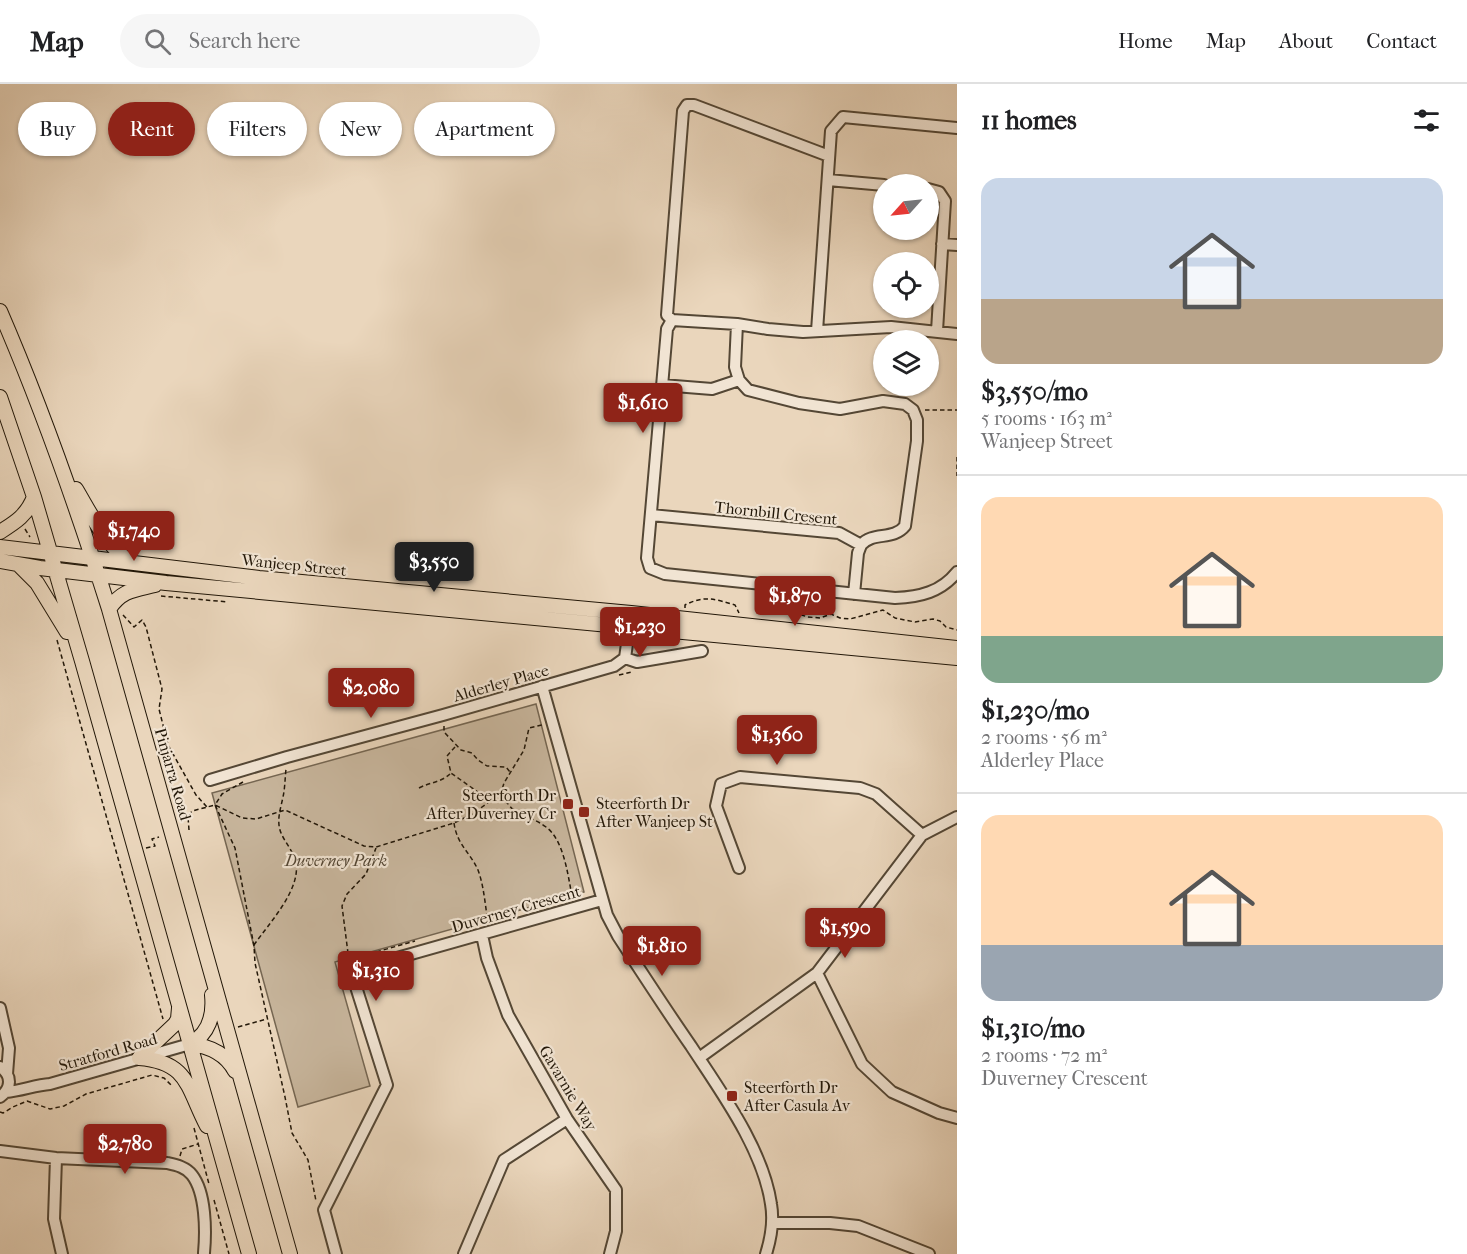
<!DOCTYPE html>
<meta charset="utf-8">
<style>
:root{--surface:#fff;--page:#f6f6f6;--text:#202124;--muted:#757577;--line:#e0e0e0;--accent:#8f2418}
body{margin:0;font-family:"IM FELL French Canon",serif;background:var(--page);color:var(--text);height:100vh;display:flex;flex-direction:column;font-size:22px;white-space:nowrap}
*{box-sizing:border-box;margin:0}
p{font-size:20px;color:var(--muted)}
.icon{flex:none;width:33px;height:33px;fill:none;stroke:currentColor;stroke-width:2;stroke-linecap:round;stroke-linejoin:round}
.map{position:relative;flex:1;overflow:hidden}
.sheet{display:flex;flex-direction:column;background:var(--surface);width:510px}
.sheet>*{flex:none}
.top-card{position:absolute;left:18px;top:18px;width:570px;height:54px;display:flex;gap:12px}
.needle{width:39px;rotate:243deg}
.controls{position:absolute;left:873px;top:90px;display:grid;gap:12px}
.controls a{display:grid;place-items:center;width:66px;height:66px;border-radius:50%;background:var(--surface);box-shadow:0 2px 4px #0004;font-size:30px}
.price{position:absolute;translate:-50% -51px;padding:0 14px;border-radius:6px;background:var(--accent);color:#fff;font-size:20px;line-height:39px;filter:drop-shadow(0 2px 3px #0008)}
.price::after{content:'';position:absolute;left:50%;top:36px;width:18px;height:14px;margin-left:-9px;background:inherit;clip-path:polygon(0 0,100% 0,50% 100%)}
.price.on{background:#222;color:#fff}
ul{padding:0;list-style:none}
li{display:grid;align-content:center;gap:12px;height:318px;padding:0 24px}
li+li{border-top:2px solid var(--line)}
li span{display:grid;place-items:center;height:186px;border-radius:18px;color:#555}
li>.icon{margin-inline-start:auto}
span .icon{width:108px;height:108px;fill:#fffc;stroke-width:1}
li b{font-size:26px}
h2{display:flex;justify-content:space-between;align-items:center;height:72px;padding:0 24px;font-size:26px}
.tag{padding:0 21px;border-radius:27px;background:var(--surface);box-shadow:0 2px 4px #0004;font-size:21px;line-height:54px}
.tag.on{background:var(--accent);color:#fff}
header{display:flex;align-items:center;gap:36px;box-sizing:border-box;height:84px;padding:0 30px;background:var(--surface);border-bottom:2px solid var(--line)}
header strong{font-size:28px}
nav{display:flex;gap:33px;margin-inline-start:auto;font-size:21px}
.search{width:420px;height:54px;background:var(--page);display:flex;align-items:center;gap:15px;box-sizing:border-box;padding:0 21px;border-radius:33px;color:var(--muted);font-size:22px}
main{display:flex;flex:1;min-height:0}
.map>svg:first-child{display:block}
.green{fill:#c8b69d;stroke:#756652;stroke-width:1.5}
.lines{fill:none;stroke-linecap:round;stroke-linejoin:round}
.minor-casing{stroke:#544735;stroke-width:14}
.major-casing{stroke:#221708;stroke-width:16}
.path{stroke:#221708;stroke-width:1.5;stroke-dasharray:4.5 3;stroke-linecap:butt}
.minor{stroke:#f1e4d3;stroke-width:10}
.major{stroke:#ead6bc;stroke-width:14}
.poi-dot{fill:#8f2418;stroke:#f1e4d3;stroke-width:2}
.labels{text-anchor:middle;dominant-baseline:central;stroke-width:4.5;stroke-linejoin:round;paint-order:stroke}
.street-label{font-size:16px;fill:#221708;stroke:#f1e4d3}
.poi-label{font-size:16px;fill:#221708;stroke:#f1e4d3;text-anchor:start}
.park-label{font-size:16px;font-style:italic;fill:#544735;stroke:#f1e4d3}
</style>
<header>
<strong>Map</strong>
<div class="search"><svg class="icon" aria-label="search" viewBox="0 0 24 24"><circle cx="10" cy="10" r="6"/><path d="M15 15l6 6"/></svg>Search here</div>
<nav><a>Home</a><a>Map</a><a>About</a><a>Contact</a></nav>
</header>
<main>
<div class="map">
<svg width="957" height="1170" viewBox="0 0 957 1170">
<rect width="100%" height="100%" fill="#ead6bc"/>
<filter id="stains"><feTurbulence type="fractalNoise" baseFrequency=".00333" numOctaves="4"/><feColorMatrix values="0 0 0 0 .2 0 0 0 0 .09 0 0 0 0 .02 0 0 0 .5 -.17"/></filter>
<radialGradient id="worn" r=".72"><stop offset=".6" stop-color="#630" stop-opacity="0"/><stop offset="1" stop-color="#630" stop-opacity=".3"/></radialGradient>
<!-- green -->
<path class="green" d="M536,620L584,808L335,878L370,1002L298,1023L212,709Z"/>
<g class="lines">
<!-- minor casing -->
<g class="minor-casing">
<path id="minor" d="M828,96L884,101
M928,105L939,108L945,117L937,247
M942,160L957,161
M672,236L667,245L647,474L650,484L665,490L895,514C920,513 941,508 957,488
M672,236L667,231L683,27L687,21H694L829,72
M672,236L737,240L768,245L803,248L891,243L957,250
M737,240L735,283L739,296
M817,247L831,47L843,33L957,44
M651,431L839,449L861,461C873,447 893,457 905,442L917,357V336L913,326L905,320L883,317L840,325L799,319L748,306L739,296L712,305L662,301
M854,510L858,469L861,461
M625,574L637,578L702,567
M542,602L607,831L618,852C642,889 666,926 691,962C721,1008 763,1065 771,1120C774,1137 771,1154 766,1170
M210,696L287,673L443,631L614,582L625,574L630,538
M739,784L716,722L721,700L740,693L860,704L876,710L922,751
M482,851L487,874L508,931L567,1035L616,1106V1147L610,1170
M817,889L862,980L892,1008L939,1029L957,1034
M0,924L9,964L7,990
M699,974L817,889L922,751L957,733
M0,983C12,991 12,1004 0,1013
M6,1008C21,1007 35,1001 50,1000L190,960
M0,1067L56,1074L167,1079C176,1081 186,1083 192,1091C206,1109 206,1147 204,1169
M56,1074L54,1135L62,1170
M772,1139H830L858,1142L929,1170
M336,1170L324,1126L387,1001L351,887L602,816
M464,1170L504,1076L567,1035"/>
</g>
<!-- major casing -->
<g class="major-casing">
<path id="major" d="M0,227C42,324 77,424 109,525L290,1170
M0,313L34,413L82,577L249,1170
M76,405C92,432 105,460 130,478
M0,448C16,438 27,431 34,413
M0,463L259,494L631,529L957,564
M0,477L40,484L166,499L957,574
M18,480L37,499L67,548
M109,525C122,506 134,506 155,501
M190,960C209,950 214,931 212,911
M190,960C209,962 226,970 235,987
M139,974C189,978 187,1004 207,1042
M139,974L175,940L178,935L179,924"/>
</g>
<!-- path -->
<path class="path" d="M925,326H957
M957,373V392
M25,445L30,453
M161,512L228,518
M685,524V521C705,511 714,515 735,521L739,529
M764,530L781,527L795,529L808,533L820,534L831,530L840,534L850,535L883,526L895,534L915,538L933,535L940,537L946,543L957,546
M123,531L134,543L142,536L146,543L162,605L159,625L168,661L196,711L207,723
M57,556L163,935
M619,591L632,588
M444,642V648L461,666L472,669L478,676L487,682L506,683L510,688
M455,663L447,672L451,689L489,716
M243,698L222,710L215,721L235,764L254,862L255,879L285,1013L292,1049L308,1076L316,1117
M419,704C430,698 440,699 450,690
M502,710C515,736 526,728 546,743C564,756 568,792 572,812
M454,739C457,761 470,768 478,786C484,802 485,821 488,838
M189,746L188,733L192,727L215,721L242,734L256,735L285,726L364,762L376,763L454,739L474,729L501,709L504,699L524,666L529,644L542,641
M146,764L155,762L152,755L159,753
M254,861C269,839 304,803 295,775C291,763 280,753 279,741C278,731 281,723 283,713C285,704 285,694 286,685
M362,872L415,857
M349,877L342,822L347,810L366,790L376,764
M238,943L267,935
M0,1028L3,1029L13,1023L27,1017L50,1025L64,1022L86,1010L152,991L164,994L173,1003
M194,1044L209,1100
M180,1072L182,1065L198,1060
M214,1116L229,1170"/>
<!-- minor -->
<use href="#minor" class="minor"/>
<!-- major -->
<use href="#major" class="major"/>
</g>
<!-- markers -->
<g class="poi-dot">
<rect x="562" y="714" width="12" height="12" rx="3"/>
<rect x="578" y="722" width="12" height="12" rx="3"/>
<rect x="726" y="1006" width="12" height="12" rx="3"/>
</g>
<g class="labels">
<!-- street labels -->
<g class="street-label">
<text transform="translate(776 429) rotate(6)">Thornbill Cresent</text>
<text transform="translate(294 481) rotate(6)">Wanjeep Street</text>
<text transform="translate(501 599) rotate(-16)">Alderley Place</text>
<text transform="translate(173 690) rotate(74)">Pinjarra Road</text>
<text transform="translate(516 825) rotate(-16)">Duverney Crescent</text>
<text transform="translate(108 968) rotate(-16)">Stratford Road</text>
<text transform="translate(568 1004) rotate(59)">Gavarnie Way</text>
</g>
<!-- poi labels -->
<g class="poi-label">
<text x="556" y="711" text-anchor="end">Steerforth Dr<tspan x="556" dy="18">After Duverney Cr</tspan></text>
<text x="596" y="719">Steerforth Dr<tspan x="596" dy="18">After Wanjeep St</tspan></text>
<text x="744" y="1003">Steerforth Dr<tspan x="744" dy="18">After Casula Av</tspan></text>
</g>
<!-- park labels -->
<g class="park-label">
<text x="336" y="776">Duverney Park</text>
</g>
</g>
<rect width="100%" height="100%" filter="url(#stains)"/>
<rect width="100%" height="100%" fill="url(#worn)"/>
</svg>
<div class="controls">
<a><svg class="needle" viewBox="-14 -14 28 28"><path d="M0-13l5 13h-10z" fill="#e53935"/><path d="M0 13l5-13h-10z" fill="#757577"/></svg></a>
<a><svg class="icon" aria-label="locate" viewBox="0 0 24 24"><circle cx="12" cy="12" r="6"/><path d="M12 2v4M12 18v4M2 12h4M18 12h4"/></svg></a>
<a><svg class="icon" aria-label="layers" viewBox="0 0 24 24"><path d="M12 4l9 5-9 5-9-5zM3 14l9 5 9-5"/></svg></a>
</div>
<b class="price" style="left:643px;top:350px">$1,610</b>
<b class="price" style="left:134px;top:478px">$1,740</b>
<b class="price on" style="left:434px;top:509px">$3,550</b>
<b class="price" style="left:795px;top:543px">$1,870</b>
<b class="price" style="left:640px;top:574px">$1,230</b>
<b class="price" style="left:371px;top:635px">$2,080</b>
<b class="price" style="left:777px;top:682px">$1,360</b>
<b class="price" style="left:845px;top:875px">$1,590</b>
<b class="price" style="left:662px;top:893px">$1,810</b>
<b class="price" style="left:376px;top:918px">$1,310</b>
<b class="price" style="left:125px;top:1091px">$2,780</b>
<div class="top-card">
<a class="tag">Buy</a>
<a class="tag on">Rent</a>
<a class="tag">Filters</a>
<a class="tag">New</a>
<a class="tag">Apartment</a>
</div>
</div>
<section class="sheet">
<h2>11 homes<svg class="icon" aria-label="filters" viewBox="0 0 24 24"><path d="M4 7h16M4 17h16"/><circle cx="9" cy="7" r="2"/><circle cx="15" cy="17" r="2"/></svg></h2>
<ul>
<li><span style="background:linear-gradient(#c9d6e8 65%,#b9a48a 0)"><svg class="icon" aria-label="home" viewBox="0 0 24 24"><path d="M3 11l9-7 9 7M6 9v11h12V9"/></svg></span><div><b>$3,550/mo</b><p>5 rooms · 163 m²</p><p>Wanjeep Street</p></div></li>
<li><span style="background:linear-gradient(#ffd9b3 75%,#7fa58c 0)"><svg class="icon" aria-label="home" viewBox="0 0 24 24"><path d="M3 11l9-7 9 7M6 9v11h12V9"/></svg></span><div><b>$1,230/mo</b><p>2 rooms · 56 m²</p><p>Alderley Place</p></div></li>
<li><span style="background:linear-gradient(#ffd9b3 70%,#9aa5b1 0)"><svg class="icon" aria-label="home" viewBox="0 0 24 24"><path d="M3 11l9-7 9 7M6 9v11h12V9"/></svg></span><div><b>$1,310/mo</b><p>2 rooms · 72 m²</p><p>Duverney Crescent</p></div></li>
</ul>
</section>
</main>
